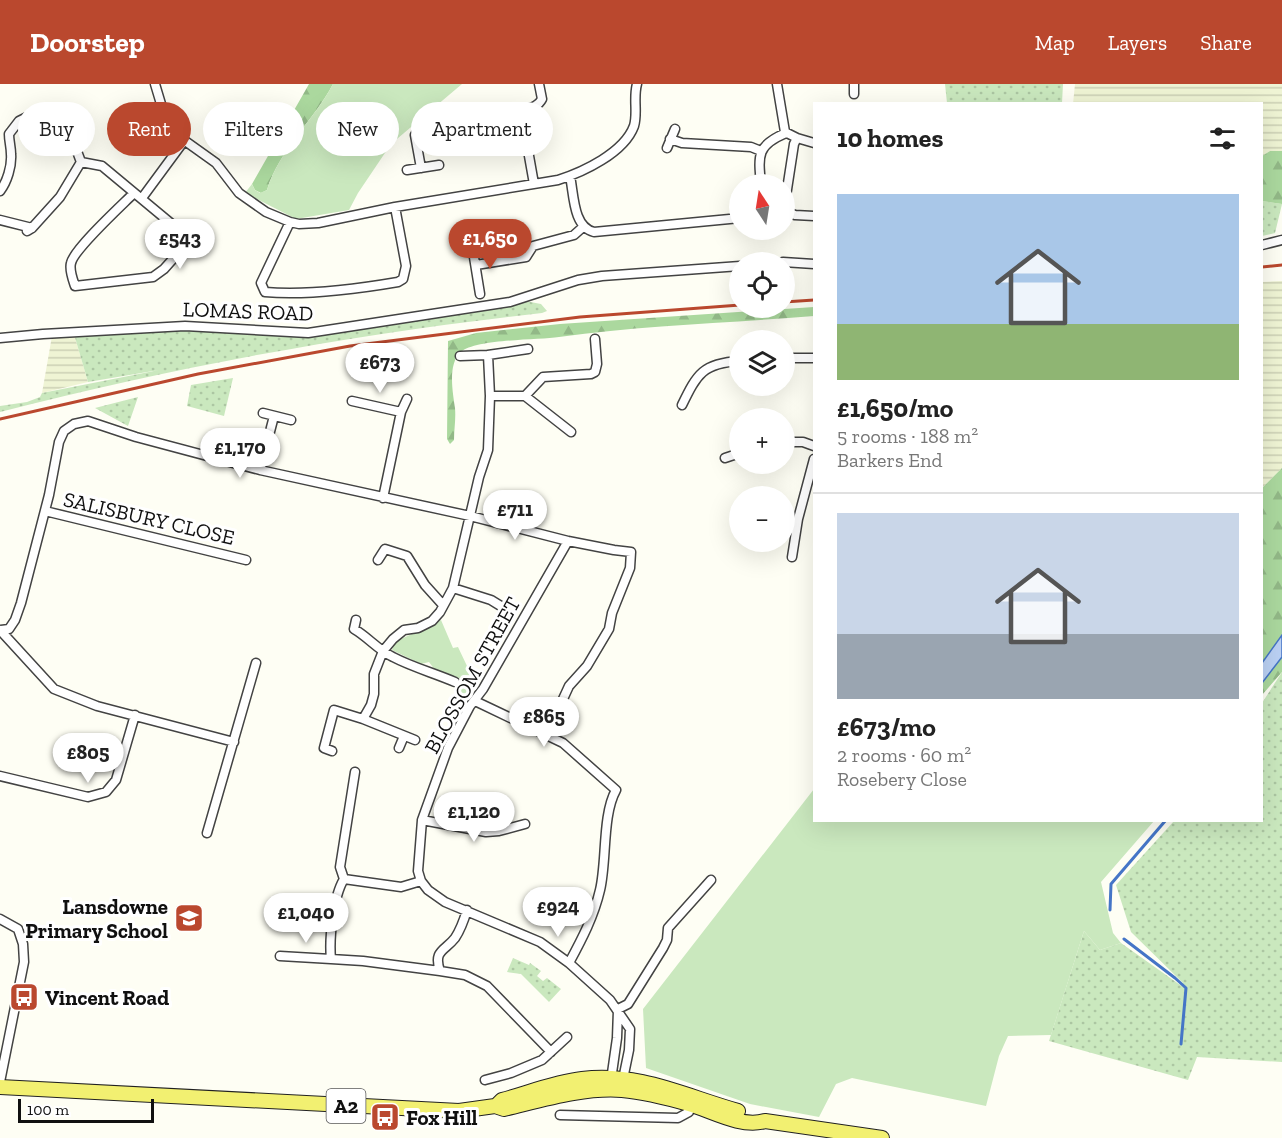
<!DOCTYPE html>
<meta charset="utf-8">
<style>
:root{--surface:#fff;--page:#f6f6f6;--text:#222;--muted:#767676;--line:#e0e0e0;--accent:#ba482e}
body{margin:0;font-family:"Zilla Slab",serif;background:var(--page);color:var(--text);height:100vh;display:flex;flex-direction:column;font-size:22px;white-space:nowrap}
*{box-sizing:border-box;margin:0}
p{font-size:20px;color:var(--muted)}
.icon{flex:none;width:33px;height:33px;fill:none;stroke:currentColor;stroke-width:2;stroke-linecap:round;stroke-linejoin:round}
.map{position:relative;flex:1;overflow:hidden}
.details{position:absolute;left:813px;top:18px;width:450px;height:720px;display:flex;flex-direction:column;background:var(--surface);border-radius:0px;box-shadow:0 6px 24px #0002}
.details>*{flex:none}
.banner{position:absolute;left:18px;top:18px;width:570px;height:54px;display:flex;gap:12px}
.needle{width:39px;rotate:348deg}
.buttons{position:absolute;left:729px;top:90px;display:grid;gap:12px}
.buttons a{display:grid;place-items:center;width:66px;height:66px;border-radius:50%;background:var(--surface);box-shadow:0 6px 24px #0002;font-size:30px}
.scale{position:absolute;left:18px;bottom:15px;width:136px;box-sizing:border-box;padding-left:6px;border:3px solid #101010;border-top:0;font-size:16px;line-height:21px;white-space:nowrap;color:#101010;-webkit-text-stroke:4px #fff;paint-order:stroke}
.price{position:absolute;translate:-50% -51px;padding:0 14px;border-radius:21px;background:#fff;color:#222;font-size:20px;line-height:39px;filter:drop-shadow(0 2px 3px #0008)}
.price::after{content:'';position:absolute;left:50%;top:36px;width:18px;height:14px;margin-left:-9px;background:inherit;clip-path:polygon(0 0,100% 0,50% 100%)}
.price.current{background:var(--accent);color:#fff}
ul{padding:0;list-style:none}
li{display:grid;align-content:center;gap:12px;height:318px;padding:0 24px}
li+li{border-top:2px solid var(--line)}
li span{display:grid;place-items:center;height:186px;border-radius:0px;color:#555}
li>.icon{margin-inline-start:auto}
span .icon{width:108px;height:108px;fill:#fffc;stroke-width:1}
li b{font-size:26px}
h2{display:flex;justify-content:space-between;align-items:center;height:72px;padding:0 24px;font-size:26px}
.chip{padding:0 21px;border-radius:27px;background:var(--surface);box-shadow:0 6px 24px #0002;font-size:21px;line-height:54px}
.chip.current{background:var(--accent);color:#fff}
header{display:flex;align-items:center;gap:36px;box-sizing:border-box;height:84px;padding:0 30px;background:var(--accent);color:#fff}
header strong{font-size:28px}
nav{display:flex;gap:33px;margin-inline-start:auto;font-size:21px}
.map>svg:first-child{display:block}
.farmland{fill:url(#farmland-rules)}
.grass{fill:url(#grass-dots)}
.forest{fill:url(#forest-firs)}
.park{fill:#cae8be}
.water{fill:#bbd1f4;stroke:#4575c7;stroke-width:1.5}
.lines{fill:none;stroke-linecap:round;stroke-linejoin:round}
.stream{stroke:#4575c7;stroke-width:3}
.minor-casing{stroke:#434343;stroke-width:11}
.primary-casing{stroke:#212121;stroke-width:16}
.minor{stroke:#fff;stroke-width:8}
.primary{stroke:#f2f071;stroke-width:14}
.rail{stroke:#ba482e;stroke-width:3}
.labels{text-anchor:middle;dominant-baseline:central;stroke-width:6;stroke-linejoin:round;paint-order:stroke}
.shield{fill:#fff;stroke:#585858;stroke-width:1.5}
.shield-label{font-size:20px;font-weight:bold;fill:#101010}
.street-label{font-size:21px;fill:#101010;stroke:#fff}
.poi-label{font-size:21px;font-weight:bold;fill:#101010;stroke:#fff;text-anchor:start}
</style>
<header>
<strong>Doorstep</strong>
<nav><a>Map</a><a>Layers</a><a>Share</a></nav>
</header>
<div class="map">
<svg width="1282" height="1054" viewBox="0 0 1282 1054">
<defs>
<pattern id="farmland-rules" width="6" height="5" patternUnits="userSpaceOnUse" patternTransform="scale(1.5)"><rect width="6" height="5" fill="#eff4d4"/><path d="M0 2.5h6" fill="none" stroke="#ccd0b5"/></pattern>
<pattern id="grass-dots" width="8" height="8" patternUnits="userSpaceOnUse" patternTransform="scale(1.5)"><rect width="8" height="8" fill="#cae8be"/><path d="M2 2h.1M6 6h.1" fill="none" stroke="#acc6a2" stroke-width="1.8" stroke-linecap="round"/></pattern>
<pattern id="forest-firs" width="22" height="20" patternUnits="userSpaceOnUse" patternTransform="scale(1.5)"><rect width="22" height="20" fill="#abd89e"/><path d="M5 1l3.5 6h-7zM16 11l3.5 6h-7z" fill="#92b887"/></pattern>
</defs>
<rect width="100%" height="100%" fill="#fefef4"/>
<!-- farmland -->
<path class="farmland" d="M1075,0H1282V67H1270L1262,72V20H1073Z
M1282,197V384L1262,404V198Z
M74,250L88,298L42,309L52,252Z"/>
<!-- grass -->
<path class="grass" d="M945,0H1063L1062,19H947Z
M1262,117L1282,120L1275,149L1262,152Z
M525,217L541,220L547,227L542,229C360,249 178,282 0,328V322L27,318L40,313L42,309L159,286L88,298L74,250L199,244L309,254Z
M233,294L224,332L187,322L191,301Z
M138,313L128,342L95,324Z
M1282,588V978L1197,973L1188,996L1049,957L1084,847L1100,866L1121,859L1183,903V899L1131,848L1116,801L1174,737L1262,736V619Z
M513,874L529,881L530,879L541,887L537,892L543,897L547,894L561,905L549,918L521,890L507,888Z"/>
<!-- forest -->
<path class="forest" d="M309,0H333C314,36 279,66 267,106L261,109L255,106L252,100Z
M1270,67H1282V120L1262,117V72Z
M814,223V232C729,239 644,241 559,253C539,256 475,255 461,268C447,280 453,309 455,324C456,335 454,346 454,356L450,360L447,355L448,257L476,249L560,240Z
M1282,384V588L1262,611V404Z"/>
<!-- park -->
<path class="park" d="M333,0H462L391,60L358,109L349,126L296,135L245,109L252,100L255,106L260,109L267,106C279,66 314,36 333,0Z
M441,536L453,564L458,563L476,601L467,612L460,608L464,598L462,595L435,586L429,578L421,580L392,566L394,561L399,556Z
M814,705V736L1154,737L1101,798L1113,849L1121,859L1100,866L1084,847L1051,951L1008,952L999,972L986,1022L852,994L836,1000L819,1033L750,1020L646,984L643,925Z"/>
<!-- water -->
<path class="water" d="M1282,551V573L1262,599V579Z"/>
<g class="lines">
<!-- stream -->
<path class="stream" d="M1110,826L1111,800L1166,736
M1124,855L1175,894L1186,904L1181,960"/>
<!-- minor casing -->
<g class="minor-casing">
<path id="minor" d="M155,0L167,40L174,49L216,79L239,109L266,128L290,138L299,140L318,139L395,123L558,96C583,88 624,69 634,42C638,29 633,14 637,0
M777,0L785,48L797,54L814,59
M854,0V10
M521,27L534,100
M670,55L682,59L751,63L761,67
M667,64L675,45
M421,84L415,51L418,46L426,43L521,27C529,24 538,23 542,15L539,0
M407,86L439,81
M570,92C574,111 573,143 594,148L740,134
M761,100C758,71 757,61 786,49
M0,107C7,98 12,82 11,70C11,63 9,57 9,50L19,37L27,33L64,46L72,54L81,78L102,82L185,151L189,157L164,185L153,193L75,202C73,196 69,186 71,179C74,165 121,122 134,109
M142,114L184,57
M784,125L794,60L797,54
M784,127L795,131L814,132
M0,136L32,144
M290,138L261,199L265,208C307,212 357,205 398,198L403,195L406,182L395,123
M27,147L32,144L60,113L81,78
M1262,161L1282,156
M473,167L480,210
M783,178L814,180
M476,181L526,173L533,162L574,151L583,143
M0,254L43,250L185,242L308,249L510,218L578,196L602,192L740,182
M460,272L488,271
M784,274H814
M490,312L488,271L528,265
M525,312L543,293L591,290L595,288L597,280L595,255
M352,317L401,328
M682,321C697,290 703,279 740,277
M263,329L291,336
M784,358H803L814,362
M725,374L740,369
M260,386L274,332
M383,414L401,328L407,315
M45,427L246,476
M568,457L483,605L470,622L448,664L422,736L418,787L421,797L428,806L445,818L540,858L569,879L610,916L630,945L629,966L622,1000
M792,473L798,435L814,375
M378,476L385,465L407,472L425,501L443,521
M453,504L491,516L504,524
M356,536L354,545C368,553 378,566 393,573C412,583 434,589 455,598
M0,546L54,605L97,622L234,658
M1,546L9,545L15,536L21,519L49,411L59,358L64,347L74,340L88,337L136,353L260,386L470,432L568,457L614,466L631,468L630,484L612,529L609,545L587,582L569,602L547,650
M475,617L563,659L616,706C602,731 607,777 600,806C594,832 582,855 569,879
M415,656L363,635L371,621L374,610V590L383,567L393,555L404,546L418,544L432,537L440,528L453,504L479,393L488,366L490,312H525L571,348
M399,664L404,652
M332,667L324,664L334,626L363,635
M0,692L88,713L106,708L116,696L135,631
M422,736L486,748L499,747L525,740
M207,749L256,579
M344,795C333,813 329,855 331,875L363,877L440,887
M344,795L340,783L355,688
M344,795L401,803L421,797
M467,826C464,836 461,845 455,854C445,867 433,866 440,887L465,891L487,902L551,968
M0,835L18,845L23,860L24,878L0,998
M280,872L331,875
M618,925L628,920L663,864L667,856L668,844L711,796
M485,996L511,989L542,976L567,953
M611,996L617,954L618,926
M560,1031L678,1034L689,1028L691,1018"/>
</g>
<!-- primary casing -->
<g class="primary-casing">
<path id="primary" d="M0,1003L459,1027L495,1022L504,1025C542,1016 584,1003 622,1006C645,1008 668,1014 689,1020C712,1027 741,1044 765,1037L882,1054
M497,1021L502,1016C528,1009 555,998 582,995C638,988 685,1012 738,1027"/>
</g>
<!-- minor -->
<use href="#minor" class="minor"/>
<!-- primary -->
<use href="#primary" class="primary"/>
<!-- rail -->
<path class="rail" d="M1262,183L1282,181
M784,218L814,216
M0,335L198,290L350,262L580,233L740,221"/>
</g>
<!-- icons -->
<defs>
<g id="school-square" transform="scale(1.5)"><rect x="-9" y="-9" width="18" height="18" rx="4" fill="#ba482e" stroke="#fff"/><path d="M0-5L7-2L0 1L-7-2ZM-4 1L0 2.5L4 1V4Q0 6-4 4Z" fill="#fff"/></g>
<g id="bus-square" transform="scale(1.5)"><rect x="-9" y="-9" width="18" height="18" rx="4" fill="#ba482e" stroke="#fff"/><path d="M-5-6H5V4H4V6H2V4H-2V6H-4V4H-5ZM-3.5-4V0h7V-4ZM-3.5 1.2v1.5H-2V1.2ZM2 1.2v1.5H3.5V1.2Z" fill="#fff"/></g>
</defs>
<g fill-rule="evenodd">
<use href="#school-square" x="189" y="834"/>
<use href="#bus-square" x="24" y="913"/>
<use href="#bus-square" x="385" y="1033"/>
</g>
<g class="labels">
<!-- shield labels -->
<rect class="shield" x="326.5" y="1005" width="39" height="34" rx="4.5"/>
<g class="shield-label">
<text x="346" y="1022">A2</text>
</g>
<!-- street labels -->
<g class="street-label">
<text transform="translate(248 227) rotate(2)">LOMAS ROAD</text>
<text transform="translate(149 434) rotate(13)">SALISBURY CLOSE</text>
<text transform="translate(472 591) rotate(-61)">BLOSSOM STREET</text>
</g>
<!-- poi labels -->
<g class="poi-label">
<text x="168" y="822" text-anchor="end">Lansdowne<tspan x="168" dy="24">Primary School</tspan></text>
<text x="45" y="913">Vincent Road</text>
<text x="406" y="1033">Fox Hill</text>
</g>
</g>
</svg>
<div class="buttons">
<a><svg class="needle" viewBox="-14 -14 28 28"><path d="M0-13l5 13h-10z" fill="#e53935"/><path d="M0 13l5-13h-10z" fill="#767676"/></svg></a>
<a><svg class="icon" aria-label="locate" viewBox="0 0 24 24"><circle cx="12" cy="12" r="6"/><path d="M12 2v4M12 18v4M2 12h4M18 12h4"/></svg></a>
<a><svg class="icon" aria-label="layers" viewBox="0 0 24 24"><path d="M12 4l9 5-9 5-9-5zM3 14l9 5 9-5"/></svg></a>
<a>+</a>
<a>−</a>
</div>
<div class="scale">100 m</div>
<b class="price" style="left:180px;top:186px">£543</b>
<b class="price current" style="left:490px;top:186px">£1,650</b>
<b class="price" style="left:380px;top:310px">£673</b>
<b class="price" style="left:240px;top:395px">£1,170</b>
<b class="price" style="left:515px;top:457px">£711</b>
<b class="price" style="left:544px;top:664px">£865</b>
<b class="price" style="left:88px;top:700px">£805</b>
<b class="price" style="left:474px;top:759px">£1,120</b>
<b class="price" style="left:558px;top:854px">£924</b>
<b class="price" style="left:306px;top:860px">£1,040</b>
<div class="banner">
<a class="chip">Buy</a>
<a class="chip current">Rent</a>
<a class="chip">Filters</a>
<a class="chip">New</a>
<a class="chip">Apartment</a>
</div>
<section class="details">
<h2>10 homes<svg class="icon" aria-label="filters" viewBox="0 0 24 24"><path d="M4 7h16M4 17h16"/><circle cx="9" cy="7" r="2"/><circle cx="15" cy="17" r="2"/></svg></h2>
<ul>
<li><span style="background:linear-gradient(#a9c7e8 70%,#8fb573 0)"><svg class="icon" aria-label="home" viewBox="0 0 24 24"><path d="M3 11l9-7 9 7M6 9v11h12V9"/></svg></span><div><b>£1,650/mo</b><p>5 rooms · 188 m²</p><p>Barkers End</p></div></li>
<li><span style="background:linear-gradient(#c9d6e8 65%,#9aa5b1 0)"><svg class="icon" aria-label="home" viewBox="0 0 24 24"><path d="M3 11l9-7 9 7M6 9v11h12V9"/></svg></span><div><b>£673/mo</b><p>2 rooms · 60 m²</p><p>Rosebery Close</p></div></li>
</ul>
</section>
</div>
